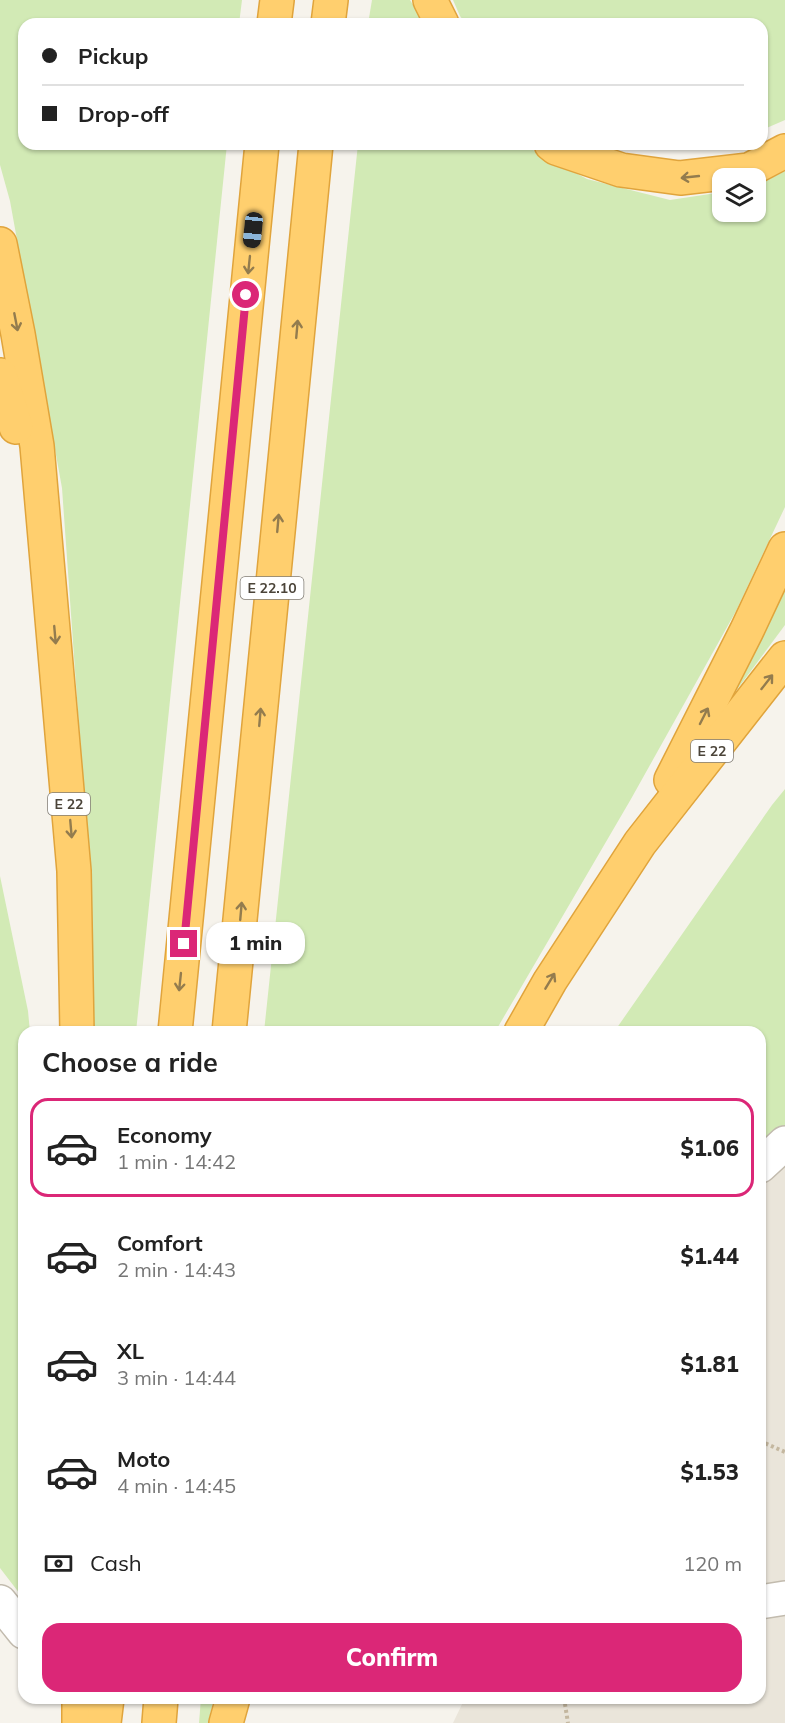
<!DOCTYPE html>
<meta charset="utf-8">
<style>
body{margin:0;font-family:Mulish,sans-serif;background:#f2f2f2;color:#222;height:100vh;display:flex;flex-direction:column;font-size:22px;white-space:nowrap}
*{box-sizing:border-box;margin:0}
p{font-size:20px;color:#767676}
.icon{flex:none;width:33px;height:33px;fill:none;stroke:currentColor;stroke-width:2;stroke-linecap:round;stroke-linejoin:round}
.map{position:relative;flex:1;overflow:hidden}
.sheet{position:absolute;left:18px;top:1026px;width:748px;height:678px;display:flex;flex-direction:column;background:#fff;border-radius:18px;box-shadow:0 2px 4px #0004}
.sheet>*{flex:none}
.hud{position:absolute;left:18px;top:18px;width:750px;height:132px;border-radius:18px;box-shadow:0 2px 4px #0004;display:grid;align-content:center;height:132px;padding:0 24px;background:#fff}
.tools{position:absolute;left:712px;top:168px;display:grid;gap:12px}
.tools a{display:grid;place-items:center;width:54px;height:54px;border-radius:12px;background:#fff;box-shadow:0 2px 4px #0004;font-size:30px}
.end{position:absolute;width:27px;height:27px;margin:-14px;border:8px solid #db2777;background:#fff;box-shadow:0 0 0 3px #fff}
.from{border-radius:50%}
.bubble{position:absolute;height:42px;border-radius:18px;background:#fff;box-shadow:0 2px 4px #0004;font-size:20px;font-weight:800;line-height:42px;text-align:center}
.car{position:absolute;width:18px;height:36px;margin:-18px -9px;border-radius:8px;box-shadow:0 0 4px 2px #0007;background:linear-gradient(#222 24%,#8ab4d8 0 40%,#222 0 76%,#8ab4d8 0 86%,#222 0)}
.hud b{display:flex;align-items:center;gap:21px;height:57px;font-size:22px}
.hud b+b{border-top:2px solid #e0e0e0}
.hud i{width:15px;height:15px;background:#222}
ul{padding:0;list-style:none}
li{display:flex;align-items:center;gap:18px;height:99px;margin:0 12px 9px;padding:0 12px;border:3px solid transparent;border-radius:18px}
li div{flex:1}
li b{display:block;font-size:22px}
li em{font-style:normal;font-weight:800}
li.selected{border-color:#db2777}
li>.icon{width:54px;height:54px;stroke-width:1.5}
h2{padding:0 24px;font-size:27px;line-height:72px}
.pay{display:flex;align-items:center;gap:15px;height:66px;padding:0 24px;font-size:22px}
.pay p{margin-inline-start:auto}
.cta{display:flex;gap:12px;margin-top:auto;padding:12px 24px}
.cta a{flex:1;height:69px;border-radius:18px;background:#db2777;color:#fff;font-size:24px;font-weight:800;line-height:69px;text-align:center}
.map>svg:first-child{display:block}
</style>
<div class="map">
<svg width="785" height="1723" viewBox="0 0 785 1723">
<rect width="100%" height="100%" fill="#f6f3ec"/>
<!-- residential -->
<path fill="#eae5da" d="M 785,1057 L 785,1723 L 453,1723 L 465,1698 L 760,1698 L 760,1086 Z"/>
<!-- green -->
<g fill="#d2eab5">
<path d="M 0,0 L 242,0 L 239,24 L 24,24 L 24,144 L 227,144 L 136,1032 L 94,1032 L 84,796 L 62,488 L 10,201 L 0,165 Z"/>
<path d="M 372,0 L 410,0 L 425,24 L 368,24 Z"/>
<path d="M 453,0 L 785,0 L 785,120 L 762,130 L 762,24 L 466,24 L 460,16 Z"/>
<path d="M 358,144 L 522,144 L 587,179 L 670,200 L 723,192 L 723,212 L 756,212 L 756,186 L 785,171 L 785,507 L 736,611 L 631,799 L 495,1032 L 264,1032 Z"/>
<path d="M 625,144 L 730,144 L 724,147 L 650,150 Z"/>
<path d="M 785,581 L 785,625 L 724,707 Z"/>
<path d="M 785,789 L 785,1125 L 761,1149 L 760,1032 L 614,1032 L 772,805 Z"/>
<path d="M 0,876 L 28,1011 L 30,1032 L 24,1032 L 24,1595 L 20,1594 L 0,1568 Z"/>
<path d="M 201,1698 L 214,1698 L 208,1723 L 199,1723 Z"/>
</g>
<g fill="none" stroke-linecap="round" stroke-linejoin="round">
<!-- minor casing -->
<g stroke="#c2bbae" stroke-width="36">
<g id="minor">
<path d="M 760,1166 L 785,1143"/>
<path d="M 0,1602 L 24,1632"/>
<path d="M 760,1602 L 785,1598"/>
</g>
</g>
<!-- highway casing -->
<g stroke="#e0a43c" stroke-width="36">
<g id="highway">
<path d="M 430,0 L 442,24"/>
<path d="M 274,24 L 277,0"/>
<path d="M 328,24 L 331,0"/>
<path d="M 551,144 L 556,148 L 621,170 L 680,178 L 749,170 L 785,151"/>
<path d="M 0,244 L 18,334 L 37,446 L 74,871 L 77,1032"/>
<path d="M 0,375 L 16,427"/>
<path d="M 671,780 L 747,630 L 785,549"/>
<path d="M 175,1032 L 262,144"/>
<path d="M 229,1032 L 316,144"/>
<path d="M 521,1032 L 550,981 L 640,843 L 785,658"/>
<path d="M 79,1723 L 79,1698"/>
<path d="M 104,1723 L 107,1698"/>
<path d="M 159,1723 L 161,1698"/>
<path d="M 226,1723 L 233,1698"/>
</g>
</g>
<!-- path -->
<g stroke="#c4b79f" stroke-width="4" stroke-dasharray="3 3" stroke-linecap="butt">
<path d="M 760,1441 L 785,1452"/>
<path d="M 564,1698 L 568,1723"/>
</g>
<!-- minor -->
<use href="#minor" stroke="#fff" stroke-width="33"/>
<!-- highway -->
<use href="#highway" stroke="#ffcf6e" stroke-width="33"/>
</g>
<!-- one-way arrows -->
<defs><path id="oneway-shaft" d="M-6 0H5M1.5-3L5.5 0L1.5 3" fill="none" stroke-width="1.6" stroke-linecap="round" stroke-linejoin="round" transform="scale(1.5)"/></defs>
<g stroke="#937c4e">
<use href="#oneway-shaft" transform="translate(690 177) rotate(174)"/>
<use href="#oneway-shaft" transform="translate(249 265) rotate(96)"/>
<use href="#oneway-shaft" transform="translate(16 322) rotate(79)"/>
<use href="#oneway-shaft" transform="translate(297 329) rotate(-85)"/>
<use href="#oneway-shaft" transform="translate(278 523) rotate(-85)"/>
<use href="#oneway-shaft" transform="translate(55 635) rotate(85)"/>
<use href="#oneway-shaft" transform="translate(767 682) rotate(-52)"/>
<use href="#oneway-shaft" transform="translate(704 716) rotate(-63)"/>
<use href="#oneway-shaft" transform="translate(260 717) rotate(-85)"/>
<use href="#oneway-shaft" transform="translate(71 829) rotate(85)"/>
<use href="#oneway-shaft" transform="translate(241 911) rotate(-85)"/>
<use href="#oneway-shaft" transform="translate(550 981) rotate(-59)"/>
<use href="#oneway-shaft" transform="translate(180 982) rotate(96)"/>
</g>
<g fill="none" stroke-linecap="round" stroke-linejoin="round">
<!-- route -->
<path stroke="#db2777" stroke-width="8" d="M 184,944 L 246,295"/>
</g>
<g text-anchor="middle" stroke-width="4.5" stroke-linejoin="round" paint-order="stroke">
<!-- shield labels -->
<g fill="#fff" stroke="#817c74" stroke-width="1.5">
<rect x="240.5" y="577" width="63" height="22" rx="4.5"/>
<rect x="691" y="740" width="42" height="22" rx="4.5"/>
<rect x="48" y="793" width="42" height="22" rx="4.5"/>
</g>
<g font-size="14" font-weight="bold" fill="#4b4439">
<text x="272" y="593">E 22.10</text>
<text x="712" y="756">E 22</text>
<text x="69" y="809">E 22</text>
</g>
</g>
</svg>
<div class="tools">
<a><svg class="icon" aria-label="layers" viewBox="0 0 24 24"><path d="M12 4l9 5-9 5-9-5zM3 14l9 5 9-5"/></svg></a>
</div>
<i class="end from" style="left:246px;top:295px"></i>
<i class="end" style="left:184px;top:944px"></i>
<div class="bubble" style="left:206px;top:922px;width:99px">1 min</div>
<i class="car" style="left:253px;top:230px;rotate:186deg"></i>
<div class="hud">
<b><i class="from"></i>Pickup</b>
<b><i></i>Drop-off</b>
</div>
<section class="sheet">
<h2>Choose a ride</h2>
<ul>
<li class="selected"><svg class="icon" aria-label="car" viewBox="0 0 24 24"><path d="M5 17H2v-5l4-1 3-4h7l3 4 3 1v5h-3M9 17h6M6 11h13"/><circle cx="7" cy="17" r="2"/><circle cx="17" cy="17" r="2"/></svg><div><b>Economy</b><p>1 min · 14:42</p></div><em>$1.06</em></li>
<li><svg class="icon" aria-label="car" viewBox="0 0 24 24"><path d="M5 17H2v-5l4-1 3-4h7l3 4 3 1v5h-3M9 17h6M6 11h13"/><circle cx="7" cy="17" r="2"/><circle cx="17" cy="17" r="2"/></svg><div><b>Comfort</b><p>2 min · 14:43</p></div><em>$1.44</em></li>
<li><svg class="icon" aria-label="car" viewBox="0 0 24 24"><path d="M5 17H2v-5l4-1 3-4h7l3 4 3 1v5h-3M9 17h6M6 11h13"/><circle cx="7" cy="17" r="2"/><circle cx="17" cy="17" r="2"/></svg><div><b>XL</b><p>3 min · 14:44</p></div><em>$1.81</em></li>
<li><svg class="icon" aria-label="car" viewBox="0 0 24 24"><path d="M5 17H2v-5l4-1 3-4h7l3 4 3 1v5h-3M9 17h6M6 11h13"/><circle cx="7" cy="17" r="2"/><circle cx="17" cy="17" r="2"/></svg><div><b>Moto</b><p>4 min · 14:45</p></div><em>$1.53</em></li>
</ul>
<div class="pay"><svg class="icon" aria-label="cash" viewBox="0 0 24 24"><path d="M3 7h18v10H3z"/><circle cx="12" cy="12" r="2"/></svg>Cash<p>120 m</p></div>
<div class="cta"><a>Confirm</a></div>
</section>
</div>
